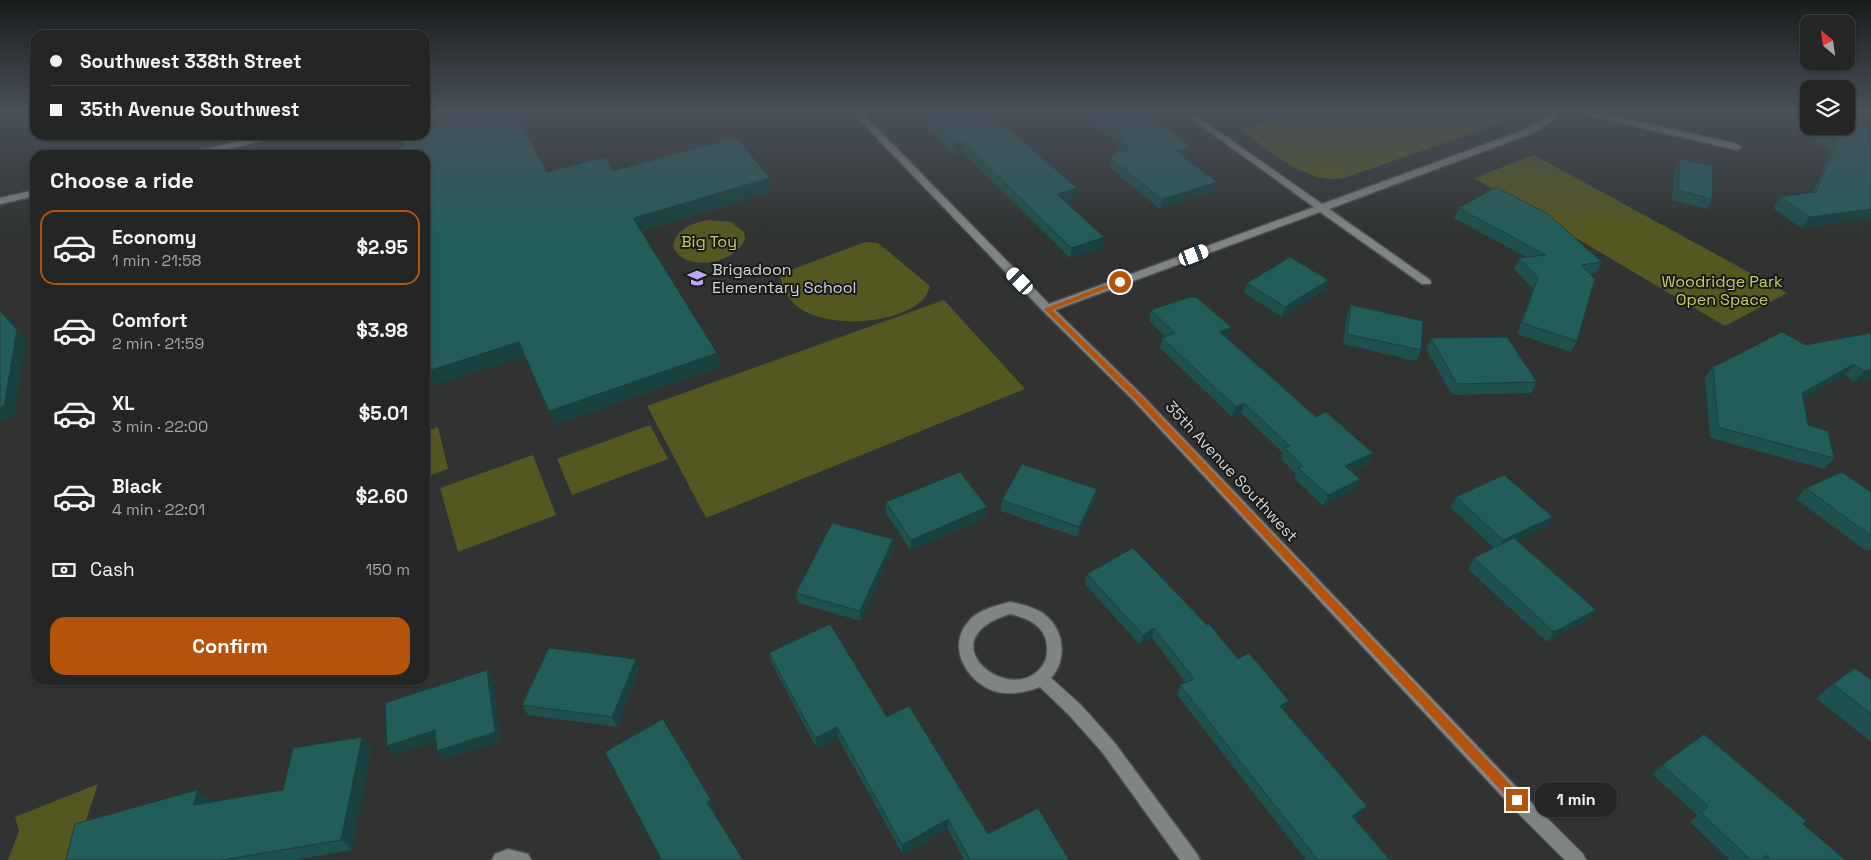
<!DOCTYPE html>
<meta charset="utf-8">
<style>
body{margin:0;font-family:"Space Grotesk",sans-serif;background:#2c2e2e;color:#f1f3f6;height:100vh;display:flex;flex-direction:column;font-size:19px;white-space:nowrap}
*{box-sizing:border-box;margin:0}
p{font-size:16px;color:#a3a5a7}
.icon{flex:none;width:28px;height:28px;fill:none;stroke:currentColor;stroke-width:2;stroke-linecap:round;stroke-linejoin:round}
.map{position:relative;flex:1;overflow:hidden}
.side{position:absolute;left:30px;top:150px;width:400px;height:535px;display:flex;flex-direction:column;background:#242626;border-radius:15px;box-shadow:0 1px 4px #0004,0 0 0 1px #414343}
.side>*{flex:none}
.guide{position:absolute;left:30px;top:30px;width:400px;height:110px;border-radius:15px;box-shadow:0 1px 4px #0004,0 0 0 1px #414343;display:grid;align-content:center;height:110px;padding:0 20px;background:#242626}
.needle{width:32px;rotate:331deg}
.tools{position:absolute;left:1800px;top:15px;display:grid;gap:10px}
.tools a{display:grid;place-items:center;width:55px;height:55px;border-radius:10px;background:#242626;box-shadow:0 1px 4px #0004,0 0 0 1px #414343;font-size:25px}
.end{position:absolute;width:22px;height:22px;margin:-11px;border:6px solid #b45309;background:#fff;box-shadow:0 0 0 2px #fff}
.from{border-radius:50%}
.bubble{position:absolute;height:35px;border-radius:15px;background:#242626;box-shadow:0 1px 4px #0004,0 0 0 1px #414343;font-size:16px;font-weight:700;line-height:35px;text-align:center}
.car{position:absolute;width:15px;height:30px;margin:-15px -8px;border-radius:6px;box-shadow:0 0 4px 1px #0007;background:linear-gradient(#fff 24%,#345 0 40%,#fff 0 76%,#345 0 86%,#fff 0)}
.guide b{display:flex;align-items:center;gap:18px;height:48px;font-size:19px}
.guide b+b{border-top:1px solid #414343}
.guide i{width:12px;height:12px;background:#f1f3f6}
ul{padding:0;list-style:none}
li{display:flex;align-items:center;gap:15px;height:75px;margin:0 10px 8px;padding:0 10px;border:2px solid transparent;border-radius:15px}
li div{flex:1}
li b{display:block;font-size:19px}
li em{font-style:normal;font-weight:700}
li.selected{border-color:#b45309}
li>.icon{width:45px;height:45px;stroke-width:1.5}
h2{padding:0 20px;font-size:22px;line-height:60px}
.pay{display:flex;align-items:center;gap:12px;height:55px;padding:0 20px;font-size:19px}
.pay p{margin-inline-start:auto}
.primary-button{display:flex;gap:10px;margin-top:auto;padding:10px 20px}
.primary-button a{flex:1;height:58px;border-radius:15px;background:#b45309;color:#fff;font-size:20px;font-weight:700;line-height:58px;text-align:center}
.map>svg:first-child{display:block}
</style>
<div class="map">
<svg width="1871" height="860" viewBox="0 0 1871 860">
<rect width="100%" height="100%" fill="#303332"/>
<!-- green -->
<g fill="#555720">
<path d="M 1294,112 L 1513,112 L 1501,121 L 1482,130 L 1347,177 C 1310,188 1269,149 1240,130 Z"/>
<path d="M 1534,155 L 1787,293 L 1725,326 L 1474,178 Z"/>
<path d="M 709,220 L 731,222 L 744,232 L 745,239 C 736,264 684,274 673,246 C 676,228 693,223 709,220 Z"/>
<path d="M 865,242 L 878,243 L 930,286 C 929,289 927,294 925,297 C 901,327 813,331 790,299 C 784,292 782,283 780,274 Z"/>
<path d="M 944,300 L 1025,389 L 706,518 L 647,406 Z"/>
<path d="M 650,425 L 668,459 L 572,495 L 557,459 Z"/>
<path d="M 438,427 L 448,469 L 425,477 L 425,432 Z"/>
<path d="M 533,455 L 556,515 L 458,552 L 440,488 Z"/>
<path d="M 98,784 L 73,860 L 8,860 L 19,831 L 15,817 Z"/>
</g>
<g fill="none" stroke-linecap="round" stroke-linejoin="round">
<!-- street casing -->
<g stroke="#4c4f4e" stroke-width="3">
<g id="street">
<path d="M 852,112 L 861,112 L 1049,304 L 1314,207 L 1182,112 L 1191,112 L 1322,204 L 1527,129 L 1551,112 L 1560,112 L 1552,121 L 1533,133 L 1329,209 L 1430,280 L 1431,282 L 1430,284 L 1422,284 L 1320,212 L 1055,310 L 1141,394 L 1523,794 L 1583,854 L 1586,860 L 1565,860 L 1511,806 L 1133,400 L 1043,311 Z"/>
<path d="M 1582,112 L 1597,112 L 1737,144 L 1742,147 L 1737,150 L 1586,115 Z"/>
<path d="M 266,135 L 283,135 L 205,155 L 188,155 L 190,153 Z"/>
<path d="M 35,190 L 35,196 L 0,204 L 0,198 Z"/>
<path d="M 1010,602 C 1021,604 1035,607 1044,614 C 1064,629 1068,659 1051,678 L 1081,705 L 1114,742 L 1197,854 L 1200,860 L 1180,860 L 1102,752 L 1069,715 L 1040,687 C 1026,692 1012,695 998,692 C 968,685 945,647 969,621 C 979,609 996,606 1010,602 ZM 1010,614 C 1029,618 1048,627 1047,650 C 1047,655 1046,660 1043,665 C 1012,710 924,640 1010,614 Z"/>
<path d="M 508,849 L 528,854 L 531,860 L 492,860 L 495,854 Z"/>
</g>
</g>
<!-- street -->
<use href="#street" fill="#808482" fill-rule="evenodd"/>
</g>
<!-- wall -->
<g fill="#1e504d">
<path d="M 910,112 L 971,112 L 1076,198 L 1065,202 L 1103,248 L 1070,258 L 962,152 L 954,154 Z"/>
<path d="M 1078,112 L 1144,112 L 1189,156 L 1184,158 L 1215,191 L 1160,209 L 1109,167 L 1110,158 L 1113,157 L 1113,153 L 1119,151 L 1117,150 L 1118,143 Z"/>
<path d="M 1794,112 L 1809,112 L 1809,126 L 1846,126 L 1871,218 L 1801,228 L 1773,208 L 1780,197 L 1813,192 L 1831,151 L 1787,122 Z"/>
<path d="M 1680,159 L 1712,199 L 1706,209 L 1672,200 L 1674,169 Z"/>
<path d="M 613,171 L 770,178 L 772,192 L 641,231 L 717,353 L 720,367 L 555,425 L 525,356 L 425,388 L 547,172 Z"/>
<path d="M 1459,208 L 1602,262 L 1596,273 L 1590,274 L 1577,341 L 1571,352 L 1517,334 L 1533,288 L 1514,269 L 1519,258 L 1526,257 L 1454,218 Z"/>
<path d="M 1328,280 L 1325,290 L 1282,317 L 1244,293 L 1247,283 Z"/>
<path d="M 1351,305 L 1421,350 L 1416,361 L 1343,344 L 1347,315 Z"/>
<path d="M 1151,310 L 1231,327 L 1228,338 L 1227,338 L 1369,463 L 1351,472 L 1355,490 L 1323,506 L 1294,478 L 1296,474 L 1281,459 L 1283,453 L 1241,413 L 1232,417 L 1160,348 L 1162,338 L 1166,337 L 1149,321 Z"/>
<path d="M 1871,333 L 1871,379 L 1854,382 L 1845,375 L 1803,398 L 1808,425 L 1834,458 L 1824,469 L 1710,438 L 1705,377 L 1713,367 L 1805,345 Z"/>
<path d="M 1431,338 L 1537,382 L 1531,393 L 1452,395 L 1426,349 Z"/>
<path d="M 1806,488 L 1871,492 L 1871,551 L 1869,549 L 1866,551 L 1796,499 Z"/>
<path d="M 1097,489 L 1095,499 L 1077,537 L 1001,511 L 1002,500 Z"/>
<path d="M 1456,497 L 1553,517 L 1546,527 L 1517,540 L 1596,610 L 1588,620 L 1547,642 L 1468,569 L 1474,558 L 1494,548 L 1450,507 Z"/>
<path d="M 886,502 L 987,517 L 911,551 L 886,513 Z"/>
<path d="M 893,539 L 893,550 L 861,621 L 798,603 L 796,593 Z"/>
<path d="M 1087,574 L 1238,659 L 1289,701 L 1284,711 L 1367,806 L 1360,815 L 1355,819 L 1390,860 L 1306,860 L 1177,695 L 1180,685 L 1186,683 L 1152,638 L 1140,645 L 1085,584 Z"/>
<path d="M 769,653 L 887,717 L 988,834 L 1069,860 L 964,860 L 948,829 L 903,855 L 838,738 L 817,749 L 772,664 Z"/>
<path d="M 636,659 L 639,669 L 617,727 L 528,715 L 522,705 Z"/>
<path d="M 1871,680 L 1871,742 L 1816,698 L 1833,684 Z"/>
<path d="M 362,737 L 371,748 L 352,850 L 295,860 L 66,860 L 210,801 L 210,803 L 283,790 Z"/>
<path d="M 1662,765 L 1803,824 L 1845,860 L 1730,860 L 1690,822 L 1697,815 L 1652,774 Z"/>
</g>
<!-- shaded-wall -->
<g fill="#18413f">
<path d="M 963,142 L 962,152 L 954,154 L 955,144 Z"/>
<path d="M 1191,146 L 1189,156 L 1174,161 L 1176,151 Z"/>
<path d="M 770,178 L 772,192 L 636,232 L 633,218 Z"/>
<path d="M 1217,182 L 1215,191 L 1160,209 L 1162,199 Z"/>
<path d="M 1077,188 L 1076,198 L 1056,204 L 1057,194 Z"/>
<path d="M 1871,209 L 1871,218 L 1801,228 L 1809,217 Z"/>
<path d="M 1104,237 L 1103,248 L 1070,258 L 1071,248 Z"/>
<path d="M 1328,280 L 1325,290 L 1282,317 L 1285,307 Z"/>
<path d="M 1231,327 L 1228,338 L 1217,342 L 1220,332 Z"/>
<path d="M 17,330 L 26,341 L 14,417 L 0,420 L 0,407 Z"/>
<path d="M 519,342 L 525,356 L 425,388 L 425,372 Z"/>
<path d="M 717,353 L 720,367 L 555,425 L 549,411 Z"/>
<path d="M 1854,364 L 1845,375 L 1793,403 L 1802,393 Z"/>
<path d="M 1871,370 L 1871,379 L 1854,382 L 1864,371 Z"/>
<path d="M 1244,403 L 1241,413 L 1232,417 L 1236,407 Z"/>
<path d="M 1373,453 L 1369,463 L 1341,476 L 1345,466 Z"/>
<path d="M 1360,479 L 1355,490 L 1323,506 L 1328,495 Z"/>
<path d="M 1097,489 L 1095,499 L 1077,537 L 1079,527 Z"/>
<path d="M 987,507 L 987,517 L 911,551 L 911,540 Z"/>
<path d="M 1553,517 L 1546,527 L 1497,550 L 1503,540 Z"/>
<path d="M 893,539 L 893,550 L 861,621 L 860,611 Z"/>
<path d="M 1596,610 L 1588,620 L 1547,642 L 1554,632 Z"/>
<path d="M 1154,628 L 1152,638 L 1140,645 L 1143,635 Z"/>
<path d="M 636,659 L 639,669 L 617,727 L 612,717 Z"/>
<path d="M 487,670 L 493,680 L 501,741 L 444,760 L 437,751 Z"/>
<path d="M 1289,701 L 1285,711 L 1275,716 L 1280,706 Z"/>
<path d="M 837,727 L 838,738 L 817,749 L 815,738 Z"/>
<path d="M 435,730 L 442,739 L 394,755 L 387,746 Z"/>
<path d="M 362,737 L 371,748 L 352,850 L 341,840 Z"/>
<path d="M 197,790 L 210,801 L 207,816 L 194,805 Z"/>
<path d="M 711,800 L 714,808 L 710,810 L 707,802 Z"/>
<path d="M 1367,806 L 1360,815 L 1346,824 L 1352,816 Z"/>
<path d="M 948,819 L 948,829 L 903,855 L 902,845 Z"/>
</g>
<!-- building -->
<g fill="#235d5a" stroke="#18413f">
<path d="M 491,112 L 514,112 L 547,172 L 605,157 L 613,171 L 736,137 L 770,178 L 633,218 L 717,353 L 549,411 L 519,342 L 425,372 L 425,155 L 376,155 L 404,148 L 399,135 L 425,135 L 425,128 Z"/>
<path d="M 920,112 L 971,112 L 987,125 L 1001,122 L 1077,188 L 1057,194 L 1104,237 L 1071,248 L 963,142 L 955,144 Z"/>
<path d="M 1091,112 L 1144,112 L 1191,146 L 1176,151 L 1217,182 L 1162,199 L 1110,158 L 1116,156 L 1113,153 L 1129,149 L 1118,140 L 1125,138 Z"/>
<path d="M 1794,112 L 1809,112 L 1809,122 Z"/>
<path d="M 1846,113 L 1871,129 L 1871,209 L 1809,217 L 1780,197 L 1816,192 L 1838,141 L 1815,126 L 1846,126 Z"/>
<path d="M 1680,159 L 1713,166 L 1712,199 L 1678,190 Z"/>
<path d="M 1496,187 L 1548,214 L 1602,262 L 1581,265 L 1595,279 L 1577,341 L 1522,323 L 1538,277 L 1519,258 L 1546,255 L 1459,208 Z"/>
<path d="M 1290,257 L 1328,280 L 1285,307 L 1247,283 Z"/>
<path d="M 1190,297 L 1196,297 L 1231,327 L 1220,332 L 1316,417 L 1326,412 L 1373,453 L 1345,466 L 1360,479 L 1328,495 L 1298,468 L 1303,466 L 1284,448 L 1290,446 L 1244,403 L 1236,407 L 1162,338 L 1175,333 L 1151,310 Z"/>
<path d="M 1351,305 L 1423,321 L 1421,350 L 1347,334 Z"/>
<path d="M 0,311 L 17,330 L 4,406 L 0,407 Z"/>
<path d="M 1782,332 L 1805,345 L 1871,333 L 1871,370 L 1864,371 L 1854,364 L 1802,393 L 1808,425 L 1828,431 L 1834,458 L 1718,427 L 1713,367 Z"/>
<path d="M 1507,337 L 1537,382 L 1457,384 L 1431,338 Z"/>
<path d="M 1022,464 L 1097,489 L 1079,527 L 1002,500 Z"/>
<path d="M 960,472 L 987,507 L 911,540 L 886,502 Z"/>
<path d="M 1842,472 L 1871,492 L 1871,536 L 1806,488 Z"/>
<path d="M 1504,475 L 1553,517 L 1503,540 L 1456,497 Z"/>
<path d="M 832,523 L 893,539 L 860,611 L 796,593 Z"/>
<path d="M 1514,538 L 1596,610 L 1554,632 L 1474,558 Z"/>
<path d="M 1133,548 L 1207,625 L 1209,624 L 1238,659 L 1249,653 L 1289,701 L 1280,706 L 1367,806 L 1352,816 L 1390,860 L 1318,860 L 1180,685 L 1194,679 L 1154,628 L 1143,635 L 1087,574 Z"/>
<path d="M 830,624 L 887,717 L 909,706 L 988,834 L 1038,808 L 1069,860 L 970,860 L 948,819 L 902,845 L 837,727 L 815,738 L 769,653 Z"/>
<path d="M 549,648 L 636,659 L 612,717 L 522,705 Z"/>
<path d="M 1855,668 L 1871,680 L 1871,714 L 1833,684 Z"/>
<path d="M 487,670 L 495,732 L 437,751 L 435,730 L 387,746 L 385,703 Z"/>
<path d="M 663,719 L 711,800 L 707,802 L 743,860 L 659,860 L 661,859 L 605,752 Z"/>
<path d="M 1704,734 L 1806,821 L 1803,824 L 1845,860 L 1771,860 L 1766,855 L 1761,860 L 1751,860 L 1701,813 L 1708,806 L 1662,765 Z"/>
<path d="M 362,737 L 341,840 L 222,860 L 66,860 L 75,824 L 197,790 L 194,805 L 283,790 L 293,748 Z"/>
</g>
<!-- sky -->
<linearGradient id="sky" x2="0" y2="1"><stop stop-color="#1a1c1c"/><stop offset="0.48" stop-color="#48505a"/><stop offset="1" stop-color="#48505a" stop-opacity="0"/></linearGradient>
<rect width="1871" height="232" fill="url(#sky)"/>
<!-- route -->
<path fill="#b45309" d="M 1118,280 L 1124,282 L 1052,310 L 1140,395 L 1521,796 L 1521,803 L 1513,803 L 1135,399 L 1044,309 Z"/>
<!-- icons -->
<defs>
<g id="school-bare" transform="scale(1.5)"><path d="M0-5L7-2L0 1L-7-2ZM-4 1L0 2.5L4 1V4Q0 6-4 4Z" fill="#bda9f5" stroke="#191b1a" stroke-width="2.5" paint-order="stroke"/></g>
</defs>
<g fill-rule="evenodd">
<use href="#school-bare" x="697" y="278"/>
</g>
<g text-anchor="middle" stroke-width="4" stroke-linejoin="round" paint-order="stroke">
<!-- park labels -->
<g font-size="16" fill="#c8cd62" stroke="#191b1a">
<text x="709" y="247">Big Toy</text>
<text x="1722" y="287">Woodridge Park<tspan x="1722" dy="18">Open Space</tspan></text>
</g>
<!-- poi labels -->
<g font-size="16" fill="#d1d3d2" stroke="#191b1a" text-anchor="start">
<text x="712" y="275">Brigadoon<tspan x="712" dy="18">Elementary School</tspan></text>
</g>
<!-- street labels -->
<g font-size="16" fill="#d1d3d2" stroke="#191b1a">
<text transform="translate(1232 471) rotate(47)" y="6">35th Avenue Southwest</text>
</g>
</g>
</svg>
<div class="tools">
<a><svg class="needle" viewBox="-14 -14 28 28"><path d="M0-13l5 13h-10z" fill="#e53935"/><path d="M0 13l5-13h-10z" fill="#a3a5a7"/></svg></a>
<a><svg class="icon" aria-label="layers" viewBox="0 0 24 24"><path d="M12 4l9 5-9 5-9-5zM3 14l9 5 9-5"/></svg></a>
</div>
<i class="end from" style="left:1120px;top:282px"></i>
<i class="end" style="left:1517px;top:800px"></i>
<div class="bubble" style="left:1535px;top:782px;width:82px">1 min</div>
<i class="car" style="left:1194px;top:255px;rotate:69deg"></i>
<i class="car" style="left:1020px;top:281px;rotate:316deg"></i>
<div class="guide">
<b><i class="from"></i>Southwest 338th Street</b>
<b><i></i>35th Avenue Southwest</b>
</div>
<section class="side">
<h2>Choose a ride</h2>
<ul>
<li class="selected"><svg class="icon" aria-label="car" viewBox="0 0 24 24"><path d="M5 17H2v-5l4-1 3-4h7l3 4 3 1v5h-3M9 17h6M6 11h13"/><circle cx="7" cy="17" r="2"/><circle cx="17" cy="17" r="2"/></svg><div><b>Economy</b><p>1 min · 21:58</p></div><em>$2.95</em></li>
<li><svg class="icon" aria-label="car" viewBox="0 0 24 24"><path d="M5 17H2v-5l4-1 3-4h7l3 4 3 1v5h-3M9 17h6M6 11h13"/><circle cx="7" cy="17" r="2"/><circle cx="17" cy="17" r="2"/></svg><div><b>Comfort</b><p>2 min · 21:59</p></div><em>$3.98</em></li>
<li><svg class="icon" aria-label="car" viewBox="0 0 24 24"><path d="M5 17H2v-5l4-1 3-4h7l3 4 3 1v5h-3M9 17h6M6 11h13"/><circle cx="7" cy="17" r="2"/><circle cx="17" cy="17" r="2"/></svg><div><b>XL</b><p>3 min · 22:00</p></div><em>$5.01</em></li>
<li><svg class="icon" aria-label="car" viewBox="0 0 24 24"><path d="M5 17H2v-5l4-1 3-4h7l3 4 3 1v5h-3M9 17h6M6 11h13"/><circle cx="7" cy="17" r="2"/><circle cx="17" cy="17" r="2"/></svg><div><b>Black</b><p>4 min · 22:01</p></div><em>$2.60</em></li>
</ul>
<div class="pay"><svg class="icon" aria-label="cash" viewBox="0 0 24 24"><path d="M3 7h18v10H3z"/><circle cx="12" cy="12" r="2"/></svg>Cash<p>150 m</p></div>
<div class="primary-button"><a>Confirm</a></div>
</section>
</div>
